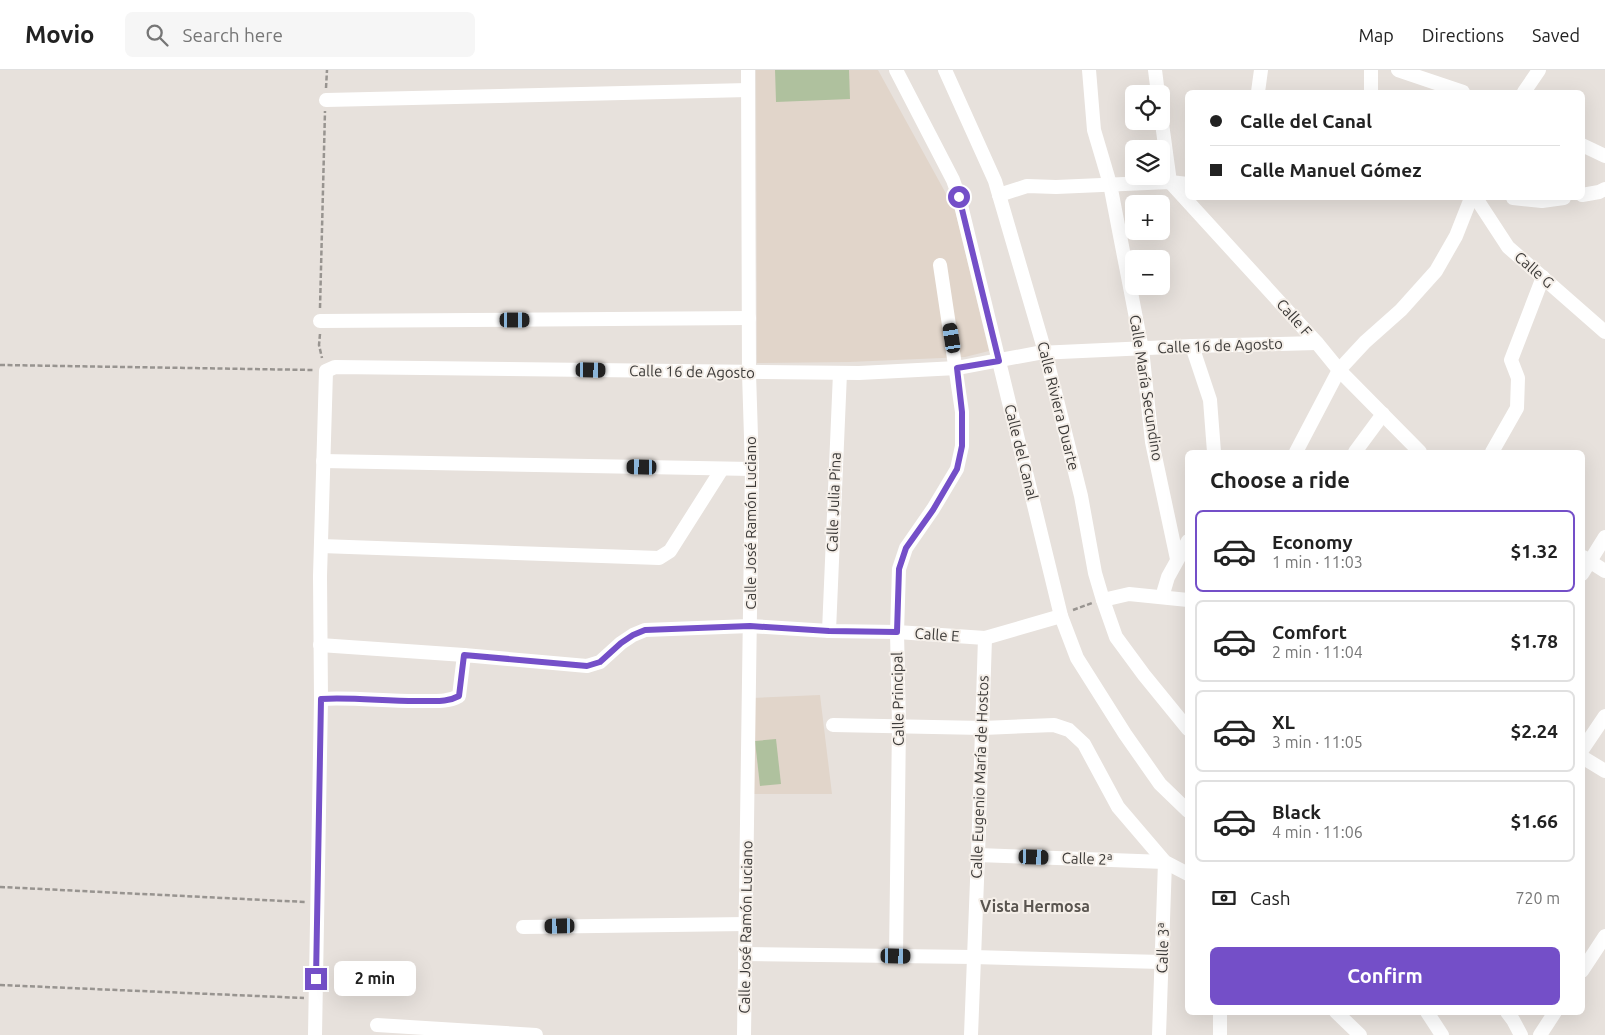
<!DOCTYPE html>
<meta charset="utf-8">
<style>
body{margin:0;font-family:Ubuntu,sans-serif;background:#f6f6f6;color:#222;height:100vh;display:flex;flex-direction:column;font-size:19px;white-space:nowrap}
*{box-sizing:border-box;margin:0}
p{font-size:16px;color:#767676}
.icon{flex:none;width:28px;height:28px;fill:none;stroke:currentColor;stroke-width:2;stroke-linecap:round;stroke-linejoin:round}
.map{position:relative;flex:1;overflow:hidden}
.drawer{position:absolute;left:1185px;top:380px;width:400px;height:565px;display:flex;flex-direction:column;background:#fff;border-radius:8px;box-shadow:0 5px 20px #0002}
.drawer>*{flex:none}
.top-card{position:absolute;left:1185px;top:20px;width:400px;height:110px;border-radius:8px;box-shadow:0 5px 20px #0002;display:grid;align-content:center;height:110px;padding:0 25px;background:#fff}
.buttons{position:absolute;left:1125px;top:15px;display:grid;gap:10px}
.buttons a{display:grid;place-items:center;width:45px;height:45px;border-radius:8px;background:#fff;box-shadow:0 5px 20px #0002;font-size:25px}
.end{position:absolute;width:22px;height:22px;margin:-11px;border:6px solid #744fc8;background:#fff;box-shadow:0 0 0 2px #fff}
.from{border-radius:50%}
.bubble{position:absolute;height:35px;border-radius:8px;background:#fff;box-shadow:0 5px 20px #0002;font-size:16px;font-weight:600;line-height:35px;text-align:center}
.car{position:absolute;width:15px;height:30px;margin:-15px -8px;border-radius:6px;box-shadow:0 0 4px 1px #0007;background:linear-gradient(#222 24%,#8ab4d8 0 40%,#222 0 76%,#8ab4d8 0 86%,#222 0)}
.top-card b{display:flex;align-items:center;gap:18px;height:48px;font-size:19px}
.top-card b+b{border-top:1px solid #e0e0e0}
.top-card i{width:12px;height:12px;background:#222}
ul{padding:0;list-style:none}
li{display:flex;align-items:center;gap:15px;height:82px;margin:0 10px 8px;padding:0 15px;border:2px solid #e0e0e0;border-radius:8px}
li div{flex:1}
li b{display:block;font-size:19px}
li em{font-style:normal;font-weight:600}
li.selected{border-color:#744fc8}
li>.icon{width:45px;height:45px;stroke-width:1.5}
h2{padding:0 25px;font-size:22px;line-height:60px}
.pay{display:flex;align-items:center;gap:12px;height:55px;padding:0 25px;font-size:19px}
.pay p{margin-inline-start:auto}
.action{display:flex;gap:10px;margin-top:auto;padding:10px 25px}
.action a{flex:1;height:58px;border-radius:8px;background:#744fc8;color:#fff;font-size:20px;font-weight:600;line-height:58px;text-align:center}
header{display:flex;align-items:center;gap:30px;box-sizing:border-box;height:70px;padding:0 25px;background:#fff;border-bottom:1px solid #e0e0e0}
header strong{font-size:24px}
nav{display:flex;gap:28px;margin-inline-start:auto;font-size:18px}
.search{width:350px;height:45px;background:#f6f6f6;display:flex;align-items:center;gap:12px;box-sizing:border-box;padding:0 18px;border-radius:8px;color:#767676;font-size:19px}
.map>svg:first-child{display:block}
</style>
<header>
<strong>Movio</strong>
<div class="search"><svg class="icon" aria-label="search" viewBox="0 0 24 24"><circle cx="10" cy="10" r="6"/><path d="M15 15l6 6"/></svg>Search here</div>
<nav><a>Map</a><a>Directions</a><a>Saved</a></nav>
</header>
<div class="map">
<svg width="1605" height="965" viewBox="0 0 1605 965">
<rect width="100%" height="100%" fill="#e7e1dc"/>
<!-- built -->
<g fill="#e1d5ca">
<path d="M 756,0 L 878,0 L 955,140 L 989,281 L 965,287 L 849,292 L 757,293 Z"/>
<path d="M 820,625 L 832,724 L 754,724 L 752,628 Z"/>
</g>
<!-- green -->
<g fill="#afc19e">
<path d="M 775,0 L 849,0 L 850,29 L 776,32 Z"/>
<path d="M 776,669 L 781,714 L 760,716 L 755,671 Z"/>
</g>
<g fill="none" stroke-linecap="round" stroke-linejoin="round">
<!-- path -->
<g stroke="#989490" stroke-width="2.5" stroke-dasharray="5 2.5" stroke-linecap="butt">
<path d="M 326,18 L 327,0"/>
<path d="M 320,238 L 325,41"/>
<path d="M 320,264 L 319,275 L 322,288"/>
<path d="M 0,295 L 314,300"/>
<path d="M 1073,540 L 1092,533"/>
<path d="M 0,817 L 305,832"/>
<path d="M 0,915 L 304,928"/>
</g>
<!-- minor -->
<g stroke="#fff" stroke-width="14">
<path d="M 896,0 L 953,110 L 959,127 L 1061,546 L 1077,588 L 1125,664 L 1160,714 L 1188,741"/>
<path d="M 945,0 L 995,111 L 1045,282 L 1081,426 L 1095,503 L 1103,530 L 1116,567 L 1144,605 L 1188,659"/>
<path d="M 1089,0 L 1094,60 L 1110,114 L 1142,279 L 1152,372 L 1177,489"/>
<path d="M 1155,0 L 1158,24"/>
<path d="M 1371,0 L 1371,22"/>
<path d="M 1398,0 L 1463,22"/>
<path d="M 1258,22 L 1261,0"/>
<path d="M 1524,22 L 1539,0"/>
<path d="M 326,30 L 748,20"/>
<path d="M 1161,46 L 1170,112 L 1317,273 L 1339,300 L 1420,382"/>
<path d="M 1582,75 L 1605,86"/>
<path d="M 999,125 L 1027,116 L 1056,117 L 1170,112 L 1188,114"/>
<path d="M 1582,125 L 1599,122 L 1605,119"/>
<path d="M 1476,128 L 1508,177 L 1605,262"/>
<path d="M 1513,128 L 1542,131 L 1564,128"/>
<path d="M 320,251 L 749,248"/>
<path d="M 1192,276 L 1210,330 L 1214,382"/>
<path d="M 1296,382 L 1339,300 L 1365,272 L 1401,240 L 1436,201 L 1456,166 L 1471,128"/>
<path d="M 1355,382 L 1383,344"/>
<path d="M 1492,382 L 1517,338 L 1518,308 L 1511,290 L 1543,207"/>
<path d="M 323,391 L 752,399"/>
<path d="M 321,476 L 659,488 L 670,481 L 722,399"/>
<path d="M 1583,487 L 1605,501"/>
<path d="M 1582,504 L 1605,467"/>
<path d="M 1162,527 L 1168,507 L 1188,471"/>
<path d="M 1103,530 L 1129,524 L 1188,530"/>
<path d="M 829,561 L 840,303"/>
<path d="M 320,575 L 464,585"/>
<path d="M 321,629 C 355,627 390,632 425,631 C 437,631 448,632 459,626 L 464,585 L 587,596 L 600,592 L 621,573 L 633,565 L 645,560 L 750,556 L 829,561 L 897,562 L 985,568 L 1061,546"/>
<path d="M 833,655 L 983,658 L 1054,655 L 1069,660 L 1084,674 L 1118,737 L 1165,792 L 1188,804"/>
<path d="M 1582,680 L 1605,646"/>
<path d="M 1582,687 L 1605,701"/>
<path d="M 978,785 L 1165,792 L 1159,965"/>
<path d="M 523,857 L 746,854"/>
<path d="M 745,884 L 973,887 L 1162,892"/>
<path d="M 896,886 L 899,655 L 897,562 L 899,499 L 906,478 L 933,439 L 957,399 L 962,376 L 962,342 L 940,195"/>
<path d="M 1582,901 L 1605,866"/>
<path d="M 1336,942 L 1360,965"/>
<path d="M 1427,942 L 1442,965"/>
<path d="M 1507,942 L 1513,950 L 1521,965"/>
<path d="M 377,955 L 536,965"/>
<path d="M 315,965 L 321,629 L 320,506 L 326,301 L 335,297 L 859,303 L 957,298 L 1038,283 L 1192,276 L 1317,273"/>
<path d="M 744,965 L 752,399 L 749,303 L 748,0"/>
<path d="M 971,965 L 978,785 L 985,568"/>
<path d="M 1220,965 L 1220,942"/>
<path d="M 1540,965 L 1555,942"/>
</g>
</g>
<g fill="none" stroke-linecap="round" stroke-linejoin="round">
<!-- route -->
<path stroke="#744fc8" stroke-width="6" d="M 316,909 L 321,629 C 355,627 390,632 425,631 C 437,631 448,632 459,626 L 464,585 L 587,596 L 600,592 L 621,573 L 633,565 L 645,560 L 750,556 L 829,561 L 897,562 L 899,499 L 906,478 L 933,440 L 957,399 L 962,376 L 962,342 L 957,298 L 999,291 L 959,127"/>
</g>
<g text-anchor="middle" stroke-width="4" stroke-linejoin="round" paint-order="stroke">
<!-- street labels -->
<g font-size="15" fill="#3c3a38" stroke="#f5efe9">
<text transform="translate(1534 200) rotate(41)" y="5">Calle G</text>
<text transform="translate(1294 248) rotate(48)" y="5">Calle F</text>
<text transform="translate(1220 276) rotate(-2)" y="5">Calle 16 de Agosto</text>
<text transform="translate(692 302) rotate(1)" y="5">Calle 16 de Agosto</text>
<text transform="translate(1146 318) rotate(81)" y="5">Calle María Secundino</text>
<text transform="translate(1058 336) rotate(76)" y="5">Calle Riviera Duarte</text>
<text transform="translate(1021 382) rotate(76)" y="5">Calle del Canal</text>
<text transform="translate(834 432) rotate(-88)" y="5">Calle Julia Pina</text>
<text transform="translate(751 453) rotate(-90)" y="5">Calle José Ramón Luciano</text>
<text transform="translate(937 565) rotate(4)" y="5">Calle E</text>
<text transform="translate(898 629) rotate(-91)" y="5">Calle Principal</text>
<text transform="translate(980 707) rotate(-88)" y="5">Calle Eugenio María de Hostos</text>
<text transform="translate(1087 789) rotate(2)" y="5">Calle 2ª</text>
<text transform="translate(746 857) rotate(-89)" y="5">Calle José Ramón Luciano</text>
<text transform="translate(1163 878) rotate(-88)" y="5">Calle 3ª</text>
</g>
<!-- neighbourhood labels -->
<g font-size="16" font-weight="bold" fill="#5a5550" stroke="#f5efe9">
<text x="1035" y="842">Vista Hermosa</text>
</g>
</g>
</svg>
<div class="buttons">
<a><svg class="icon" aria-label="locate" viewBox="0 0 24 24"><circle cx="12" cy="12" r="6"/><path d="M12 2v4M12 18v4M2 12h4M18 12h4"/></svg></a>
<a><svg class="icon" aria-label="layers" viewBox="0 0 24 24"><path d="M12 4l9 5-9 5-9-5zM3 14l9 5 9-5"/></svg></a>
<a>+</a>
<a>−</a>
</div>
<i class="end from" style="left:959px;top:127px"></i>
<i class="end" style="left:316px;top:909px"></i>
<div class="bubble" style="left:334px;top:891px;width:82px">2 min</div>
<i class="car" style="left:515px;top:250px;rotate:90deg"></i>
<i class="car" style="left:952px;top:268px;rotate:351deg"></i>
<i class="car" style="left:591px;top:300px;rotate:91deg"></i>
<i class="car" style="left:642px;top:397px;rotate:271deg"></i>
<i class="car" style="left:1034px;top:787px;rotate:92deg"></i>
<i class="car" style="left:560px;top:856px;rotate:269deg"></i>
<i class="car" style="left:896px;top:886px;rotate:91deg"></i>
<div class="top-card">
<b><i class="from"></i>Calle del Canal</b>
<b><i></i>Calle Manuel Gómez</b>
</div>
<section class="drawer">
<h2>Choose a ride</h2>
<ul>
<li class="selected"><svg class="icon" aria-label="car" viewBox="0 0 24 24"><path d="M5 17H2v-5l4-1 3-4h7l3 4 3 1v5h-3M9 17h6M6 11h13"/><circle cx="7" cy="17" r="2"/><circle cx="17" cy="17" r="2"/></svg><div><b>Economy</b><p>1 min · 11:03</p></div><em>$1.32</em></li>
<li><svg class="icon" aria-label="car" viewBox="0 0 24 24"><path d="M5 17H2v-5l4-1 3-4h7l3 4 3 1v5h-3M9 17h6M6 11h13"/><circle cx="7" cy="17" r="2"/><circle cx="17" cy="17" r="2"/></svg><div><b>Comfort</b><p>2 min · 11:04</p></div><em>$1.78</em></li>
<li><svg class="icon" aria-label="car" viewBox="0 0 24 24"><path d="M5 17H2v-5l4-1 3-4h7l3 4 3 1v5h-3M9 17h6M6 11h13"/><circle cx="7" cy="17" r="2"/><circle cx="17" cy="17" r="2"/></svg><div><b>XL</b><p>3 min · 11:05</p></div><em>$2.24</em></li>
<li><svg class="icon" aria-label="car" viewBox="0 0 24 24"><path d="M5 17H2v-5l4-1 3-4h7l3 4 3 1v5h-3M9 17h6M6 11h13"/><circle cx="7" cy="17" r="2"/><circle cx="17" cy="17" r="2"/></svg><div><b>Black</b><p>4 min · 11:06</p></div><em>$1.66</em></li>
</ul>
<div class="pay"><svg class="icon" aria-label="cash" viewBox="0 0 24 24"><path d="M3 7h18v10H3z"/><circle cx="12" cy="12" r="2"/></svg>Cash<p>720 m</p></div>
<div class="action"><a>Confirm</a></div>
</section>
</div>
